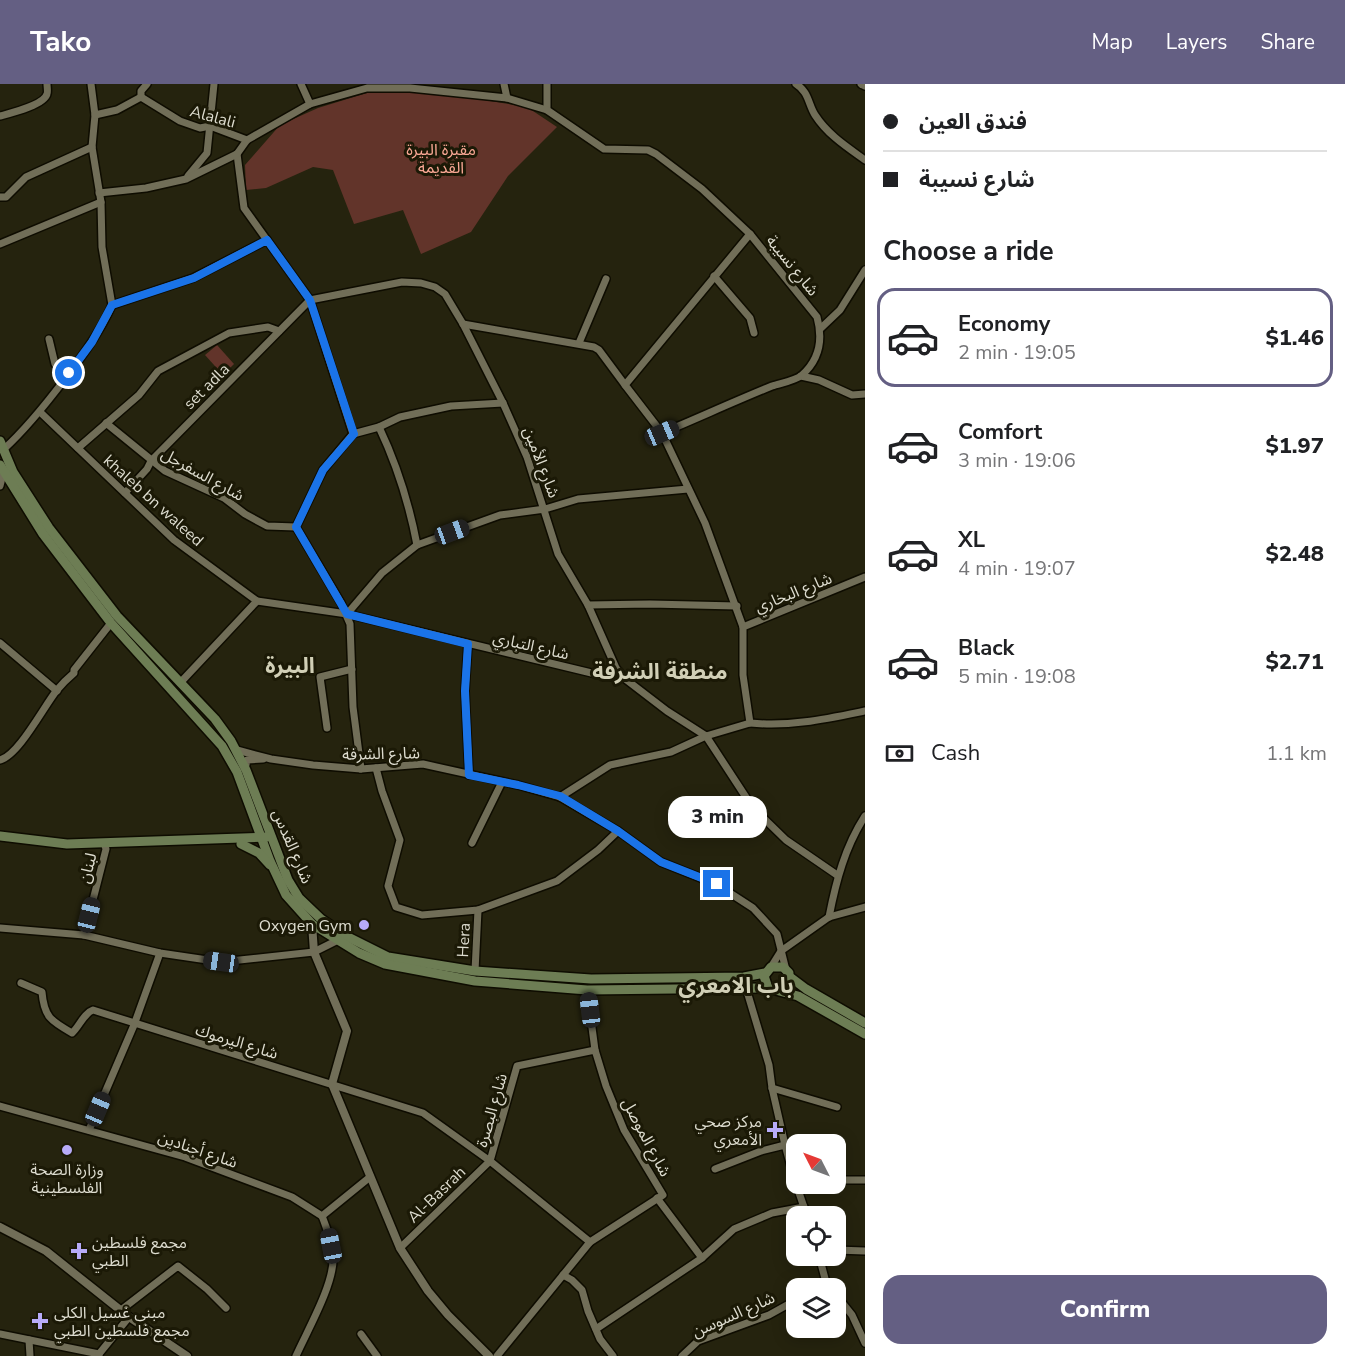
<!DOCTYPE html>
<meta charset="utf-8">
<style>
body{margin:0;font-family:"Nunito Sans","Noto Sans Arabic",sans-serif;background:#f2f2f2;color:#202124;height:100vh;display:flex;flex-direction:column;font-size:22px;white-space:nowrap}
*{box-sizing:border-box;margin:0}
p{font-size:20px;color:#757577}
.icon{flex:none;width:33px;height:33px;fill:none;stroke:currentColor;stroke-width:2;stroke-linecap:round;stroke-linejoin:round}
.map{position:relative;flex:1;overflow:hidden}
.panel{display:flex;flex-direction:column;background:#fff;width:480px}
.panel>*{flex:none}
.banner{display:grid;align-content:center;height:132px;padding:0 18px;background:#fff}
.needle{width:39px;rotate:312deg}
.fabs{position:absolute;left:786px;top:1050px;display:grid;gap:12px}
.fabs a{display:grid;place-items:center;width:60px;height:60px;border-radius:12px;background:#fff;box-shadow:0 3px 15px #0003;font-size:30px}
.end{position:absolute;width:27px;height:27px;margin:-14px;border:8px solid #1a73e8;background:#fff;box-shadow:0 0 0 3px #fff}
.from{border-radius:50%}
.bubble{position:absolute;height:42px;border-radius:18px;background:#fff;box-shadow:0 3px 15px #0003;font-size:20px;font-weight:800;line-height:42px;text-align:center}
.car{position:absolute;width:18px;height:36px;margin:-18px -9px;border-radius:8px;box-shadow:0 0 4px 2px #0007;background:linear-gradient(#222 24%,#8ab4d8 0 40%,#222 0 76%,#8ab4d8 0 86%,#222 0)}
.banner b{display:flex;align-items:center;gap:21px;height:57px;font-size:22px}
.banner b+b{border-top:2px solid #e0e0e0}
.banner i{width:15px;height:15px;background:#202124}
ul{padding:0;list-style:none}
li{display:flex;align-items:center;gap:18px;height:99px;margin:0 12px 9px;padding:0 6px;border:3px solid transparent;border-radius:18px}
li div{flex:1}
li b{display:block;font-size:22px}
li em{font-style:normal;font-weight:800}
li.active{border-color:#645f83}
li>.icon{width:54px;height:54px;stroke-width:1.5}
h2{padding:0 18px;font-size:27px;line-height:72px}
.pay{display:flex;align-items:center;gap:15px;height:66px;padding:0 18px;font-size:22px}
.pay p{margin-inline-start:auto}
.button{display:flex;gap:12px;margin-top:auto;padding:12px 18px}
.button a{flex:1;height:69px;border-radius:18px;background:#645f83;color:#fff;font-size:24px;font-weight:800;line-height:69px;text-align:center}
header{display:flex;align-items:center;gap:36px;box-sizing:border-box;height:84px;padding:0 30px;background:#645f83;color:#fff}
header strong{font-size:28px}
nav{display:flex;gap:33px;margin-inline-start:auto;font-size:21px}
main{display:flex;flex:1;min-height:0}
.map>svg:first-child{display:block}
</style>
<header>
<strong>Tako</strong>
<nav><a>Map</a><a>Layers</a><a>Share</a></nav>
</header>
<main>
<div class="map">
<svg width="865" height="1272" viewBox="0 0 865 1272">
<rect width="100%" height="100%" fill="#25230e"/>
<!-- green -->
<g fill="#62342a">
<path d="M 370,8 L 441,9 L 527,23 L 557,43 L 508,92 L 471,148 L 421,170 L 403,126 L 354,140 L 333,86 L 313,83 L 266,104 L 246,106 L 245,81 L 280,41 L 318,24 Z"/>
<path d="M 217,261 L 234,280 L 223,291 L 205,271 Z"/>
</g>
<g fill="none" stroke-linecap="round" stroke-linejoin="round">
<!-- minor casing -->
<g stroke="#0e0c00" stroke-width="10">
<g id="minor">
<path d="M 91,0 L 95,31 L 92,63 L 101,118 L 102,163 L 112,221"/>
<path d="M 301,0 L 310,20"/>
<path d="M 504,0 L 507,14"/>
<path d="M 547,0 L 547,26 L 604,65 L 648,66 L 656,70 L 702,105 L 750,150 L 817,233 C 823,255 820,275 802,291 C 795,297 781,299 772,302 C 735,317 698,334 662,349"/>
<path d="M 796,0 C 809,8 808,20 815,31 C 828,51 847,63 865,76"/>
<path d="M 861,0 L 865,2"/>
<path d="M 141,13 L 141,7 L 147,0"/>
<path d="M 95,31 L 117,26 L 141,13 L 180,37 L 200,44 L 210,42 L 247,56"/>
<path d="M 0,32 C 11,29 44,21 47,10 C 48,8 47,2 47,0"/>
<path d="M 237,70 L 244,124 L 310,216 L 353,350"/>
<path d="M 188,92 L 207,69 L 214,0"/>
<path d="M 99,109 L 146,104 L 186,95 L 237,70 L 247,56 L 310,20 L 367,4 L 410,4 L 507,14 L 547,26"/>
<path d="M 0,113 L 6,113 L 26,93 L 92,63"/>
<path d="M 0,160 L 101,118"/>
<path d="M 714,192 L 750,234 L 754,249"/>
<path d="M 310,216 L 402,198 L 421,199 L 435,203 L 445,210 L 463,240 L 503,319 L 527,373 L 558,470 L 588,521 L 616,584 L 624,594 L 667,627 L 706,652"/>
<path d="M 112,221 L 193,194 L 267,156"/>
<path d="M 463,240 L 594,263 L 599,266 L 625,301"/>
<path d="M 820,245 L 840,226 L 865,186"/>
<path d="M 49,255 L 55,280 L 69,289"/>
<path d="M 579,259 L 606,195"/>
<path d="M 801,292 L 819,296 L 852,311 L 865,310"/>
<path d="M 40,328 L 174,456 L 257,517 L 347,530 L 604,592 L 624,594"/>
<path d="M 106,339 L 165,387 L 224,414 L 245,430 L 267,442 L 296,443"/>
<path d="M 379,343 C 397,381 409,419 417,461"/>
<path d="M 78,364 L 139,311 L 158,287 L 229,249 L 268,243 L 279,247"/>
<path d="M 4,365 C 27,344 46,320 65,295 C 83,271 100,248 112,221"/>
<path d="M 0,402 L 3,390"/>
<path d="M 125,409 L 147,385 L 151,377 L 310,216"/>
<path d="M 588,521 L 650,520 L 737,522"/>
<path d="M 347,530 L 382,489 L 417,461 L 500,431 L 545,425 L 578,415 L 688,405"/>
<path d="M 743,543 L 705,439 L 662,349 L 625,301 L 750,150"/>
<path d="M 0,559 L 57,607"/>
<path d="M 468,560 L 465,607 L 469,691"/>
<path d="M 180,599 L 257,517"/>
<path d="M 750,639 C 790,643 826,635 865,627"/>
<path d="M 327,644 L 320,593 L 352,585"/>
<path d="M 237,666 L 271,675 L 313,681 L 361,685 L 423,680 L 518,701 L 560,713 L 618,747 L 661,778 L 716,800 L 753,824 L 777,850 L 786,886"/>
<path d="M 0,676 C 19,671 44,622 57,606 C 62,600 68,594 74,589 L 74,586 L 111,539"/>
<path d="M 376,684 L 382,707 L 400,756 L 388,802 L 396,823 L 422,831 L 478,826 L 557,797 L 598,766 L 618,747"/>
<path d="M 245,685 L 247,676 L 263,675"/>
<path d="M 361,685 L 353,623 L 350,540 L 341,519 L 296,443 L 323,386 L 353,350 L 379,343 L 400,333 L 451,322 L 503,319"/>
<path d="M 560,713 L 610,681 L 671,668 L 706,652"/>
<path d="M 472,759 L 502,698"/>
<path d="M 837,791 L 786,756 L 753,724 L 706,652 L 750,639 L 743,591 L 743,543 L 865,493"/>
<path d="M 829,833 C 836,797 845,763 865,732"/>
<path d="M 0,844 L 84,851 L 160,869 L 221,878 L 314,868 L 338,856"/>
<path d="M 84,851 L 106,765 L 104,759"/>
<path d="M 771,883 L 781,867 L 829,833 L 865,823"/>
<path d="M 475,887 L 478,826"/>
<path d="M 21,899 L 42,908 C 44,933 51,937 72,949 C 79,943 84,929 93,926 L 423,1029 L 490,1077 L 590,1158"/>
<path d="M 746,904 L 769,981 L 772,1004 L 785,1061 L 795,1097 L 807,1132"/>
<path d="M 587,906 L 595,966"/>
<path d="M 772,1004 L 837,1023"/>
<path d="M 0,1022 L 185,1073 L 292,1113 L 322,1132 L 370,1093"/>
<path d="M 89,1046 L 134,941 L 160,869"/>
<path d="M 490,1077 L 517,982 L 595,966 L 606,1002 L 624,1046 L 663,1111 L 590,1158 L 497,1272"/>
<path d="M 715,1085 L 761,1067 L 785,1061"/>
<path d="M 836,1096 L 865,1096"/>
<path d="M 400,1164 L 490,1077"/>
<path d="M 836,1166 L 865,1167"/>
<path d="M 819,1172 L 827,1202"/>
<path d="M 702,1174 L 734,1145 L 772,1129 L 804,1123"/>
<path d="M 563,1191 L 572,1196 L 582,1206 L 588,1227 L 600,1255 L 613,1272"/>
<path d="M 836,1211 L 852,1231 L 865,1259"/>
<path d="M 121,1226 L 178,1182 L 207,1205 L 226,1224"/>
<path d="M 596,1245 L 702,1174 L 657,1114"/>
<path d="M 0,1250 L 99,1270"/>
<path d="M 361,1250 L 377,1272"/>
<path d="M 29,1256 L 30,1272"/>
<path d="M 99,1272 L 99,1270 L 129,1233"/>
<path d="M 296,1272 C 307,1247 335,1199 333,1172 C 332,1158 327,1145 322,1132"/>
<path d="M 682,1272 L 698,1257 L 769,1231 L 796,1216"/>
</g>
</g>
<!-- tertiary casing -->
<g stroke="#0e0c00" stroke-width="11">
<g id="tertiary">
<path d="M 312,840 L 314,868 L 347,947 L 332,1000 L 400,1164 L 428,1207 L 448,1231 L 489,1272"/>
<path d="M 0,1143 L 46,1167 L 129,1233 L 187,1272"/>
</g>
</g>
<!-- secondary casing -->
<g stroke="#0e0c00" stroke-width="12">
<g id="secondary">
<path d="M 0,357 L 13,388 L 49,444 L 117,532 L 215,635 L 231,657 L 246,686 L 288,796 L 299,814 L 321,835 L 346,852 L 388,873 L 475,887 L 591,895 L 744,893 L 765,889"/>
<path d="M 0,381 L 43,450 L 111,539 L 222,662 L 237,688 L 270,777 L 286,811 L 312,840 L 359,869 L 385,880 L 475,897 L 587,906 L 768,904"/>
<path d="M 0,752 L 67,760 L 267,753"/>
<path d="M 241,760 L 259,769 L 270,781"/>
<path d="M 790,893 L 806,905 L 865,939"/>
<path d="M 781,907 L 788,902 L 789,889 L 783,883 L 771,883 L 764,892 L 768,904 L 798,912 L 865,950"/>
</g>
</g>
<!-- minor -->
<use href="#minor" stroke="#716e58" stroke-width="7"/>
<!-- tertiary -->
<use href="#tertiary" stroke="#716e58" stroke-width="8"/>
<!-- secondary -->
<use href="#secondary" stroke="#6d7d54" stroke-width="9"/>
</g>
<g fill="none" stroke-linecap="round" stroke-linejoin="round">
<!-- route -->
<path stroke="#1a73e8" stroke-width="8" d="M 69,289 L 92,258 L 112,221 L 194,194 L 267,156 L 310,216 L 354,350 L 323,386 L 296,443 L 347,530 L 468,560 L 465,607 L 469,691 L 518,701 L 560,712 L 618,747 L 661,778 L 717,800"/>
</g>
<!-- markers -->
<g fill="#b7abf8" stroke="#1b1906" stroke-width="2">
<circle cx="364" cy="841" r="6"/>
<path d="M772 1037h6v6h6v6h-6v6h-6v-6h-6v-6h6z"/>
<circle cx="67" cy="1066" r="6"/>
<path d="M76 1158h6v6h6v6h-6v6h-6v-6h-6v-6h6z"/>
<path d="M37 1228h6v6h6v6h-6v6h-6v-6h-6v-6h6z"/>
</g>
<g text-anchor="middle" stroke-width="6" stroke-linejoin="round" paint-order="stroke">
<!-- street labels -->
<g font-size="16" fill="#dddccf" stroke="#1b1906">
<text transform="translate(213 32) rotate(15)" y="6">Alalali</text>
<text transform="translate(793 181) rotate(51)" y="6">شارع نسيبة</text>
<text transform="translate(206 302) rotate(-45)" y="6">set adla</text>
<text transform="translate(542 378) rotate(69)" y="6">شارع الأمين</text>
<text transform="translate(203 390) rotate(29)" y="6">شارع السفرجل</text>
<text transform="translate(154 416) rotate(42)" y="6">khaleb bn waleed</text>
<text transform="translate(793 508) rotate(-22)" y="6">شارع البخاري</text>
<text transform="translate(531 561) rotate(13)" y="6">شارع التباري</text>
<text transform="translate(381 669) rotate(-1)" y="6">شارع الشرفة</text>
<text transform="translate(293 762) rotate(67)" y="6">شارع القدس</text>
<text transform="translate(87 784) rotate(-76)" y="6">لبنان</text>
<text transform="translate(463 856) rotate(-87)" y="6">Hera</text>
<text transform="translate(237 957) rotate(17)" y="6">شارع اليرموك</text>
<text transform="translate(491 1026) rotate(-74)" y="6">شارع البصرة</text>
<text transform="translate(647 1053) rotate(62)" y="6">شارع الموصل</text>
<text transform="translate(198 1065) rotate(19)" y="6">شارع أجنادين</text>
<text transform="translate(436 1110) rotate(-44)" y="6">Al-Basrah</text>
<text transform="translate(733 1230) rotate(-24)" y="6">شارع السوسن</text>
</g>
<!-- park labels -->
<g font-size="16" fill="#faa895" stroke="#1b1906">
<text x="441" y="71">مقبرة البيرة<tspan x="441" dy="18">القديمة</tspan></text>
</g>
<!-- poi labels -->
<g font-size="16" fill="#dddccf" stroke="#1b1906" text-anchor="end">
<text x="352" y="847">Oxygen Gym</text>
<text x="762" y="1043">مركز صحي<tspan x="762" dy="18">الأمعري</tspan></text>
<text x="67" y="1091" text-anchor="middle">وزارة الصحة<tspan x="67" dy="18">الفلسطينية</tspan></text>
<text x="92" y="1164" text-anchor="start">مجمع فلسطين<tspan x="92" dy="18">الطبي</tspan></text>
<text x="54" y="1234" text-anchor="start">مبنى غسيل الكلى<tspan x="54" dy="18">مجمع فلسطين الطبي</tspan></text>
</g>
<!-- district labels -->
<g font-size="22" font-weight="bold" fill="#d1cfb6" stroke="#1b1906">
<text x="290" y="589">البيرة</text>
<text x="660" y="595">منطقة الشرفة</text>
<text x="736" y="909">باب الامعري</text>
</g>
</g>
</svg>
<div class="fabs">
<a><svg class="needle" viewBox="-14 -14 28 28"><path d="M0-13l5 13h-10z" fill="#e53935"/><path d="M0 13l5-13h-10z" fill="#757577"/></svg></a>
<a><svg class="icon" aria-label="locate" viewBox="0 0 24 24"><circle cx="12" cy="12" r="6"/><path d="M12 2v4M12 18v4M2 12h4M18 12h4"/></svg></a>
<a><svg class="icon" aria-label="layers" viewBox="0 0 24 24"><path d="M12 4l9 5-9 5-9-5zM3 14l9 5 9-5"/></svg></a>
</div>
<i class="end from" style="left:69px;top:289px"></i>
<i class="end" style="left:717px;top:800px"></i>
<div class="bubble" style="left:668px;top:712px;width:99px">3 min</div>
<i class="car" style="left:662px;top:349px;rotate:67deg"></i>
<i class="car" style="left:452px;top:448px;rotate:70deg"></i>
<i class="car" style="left:89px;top:831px;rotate:14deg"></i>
<i class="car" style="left:221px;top:878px;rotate:278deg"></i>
<i class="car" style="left:590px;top:926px;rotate:353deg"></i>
<i class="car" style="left:98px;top:1025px;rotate:23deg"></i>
<i class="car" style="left:331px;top:1162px;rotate:349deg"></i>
</div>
<section class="panel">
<div class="banner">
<b><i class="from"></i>فندق العين</b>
<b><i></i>شارع نسيبة</b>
</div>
<h2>Choose a ride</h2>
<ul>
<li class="active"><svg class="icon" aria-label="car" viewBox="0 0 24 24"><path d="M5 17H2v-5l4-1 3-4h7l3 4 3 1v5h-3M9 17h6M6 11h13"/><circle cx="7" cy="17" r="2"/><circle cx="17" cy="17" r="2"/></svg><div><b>Economy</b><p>2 min · 19:05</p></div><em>$1.46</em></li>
<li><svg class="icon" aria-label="car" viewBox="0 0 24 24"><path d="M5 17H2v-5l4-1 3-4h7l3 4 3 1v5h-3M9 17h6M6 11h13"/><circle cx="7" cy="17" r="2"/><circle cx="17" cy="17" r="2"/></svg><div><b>Comfort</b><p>3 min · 19:06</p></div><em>$1.97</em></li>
<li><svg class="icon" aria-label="car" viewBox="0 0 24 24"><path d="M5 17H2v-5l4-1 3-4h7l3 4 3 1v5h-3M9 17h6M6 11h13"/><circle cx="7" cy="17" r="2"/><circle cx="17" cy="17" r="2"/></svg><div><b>XL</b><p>4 min · 19:07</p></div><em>$2.48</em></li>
<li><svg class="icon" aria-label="car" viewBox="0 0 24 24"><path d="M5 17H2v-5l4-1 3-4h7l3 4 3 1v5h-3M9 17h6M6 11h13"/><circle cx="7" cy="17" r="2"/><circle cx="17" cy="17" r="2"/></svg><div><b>Black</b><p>5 min · 19:08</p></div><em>$2.71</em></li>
</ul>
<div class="pay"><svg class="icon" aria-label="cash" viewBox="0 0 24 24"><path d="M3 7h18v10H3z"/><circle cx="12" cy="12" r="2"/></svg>Cash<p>1.1 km</p></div>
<div class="button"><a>Confirm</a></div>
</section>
</main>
